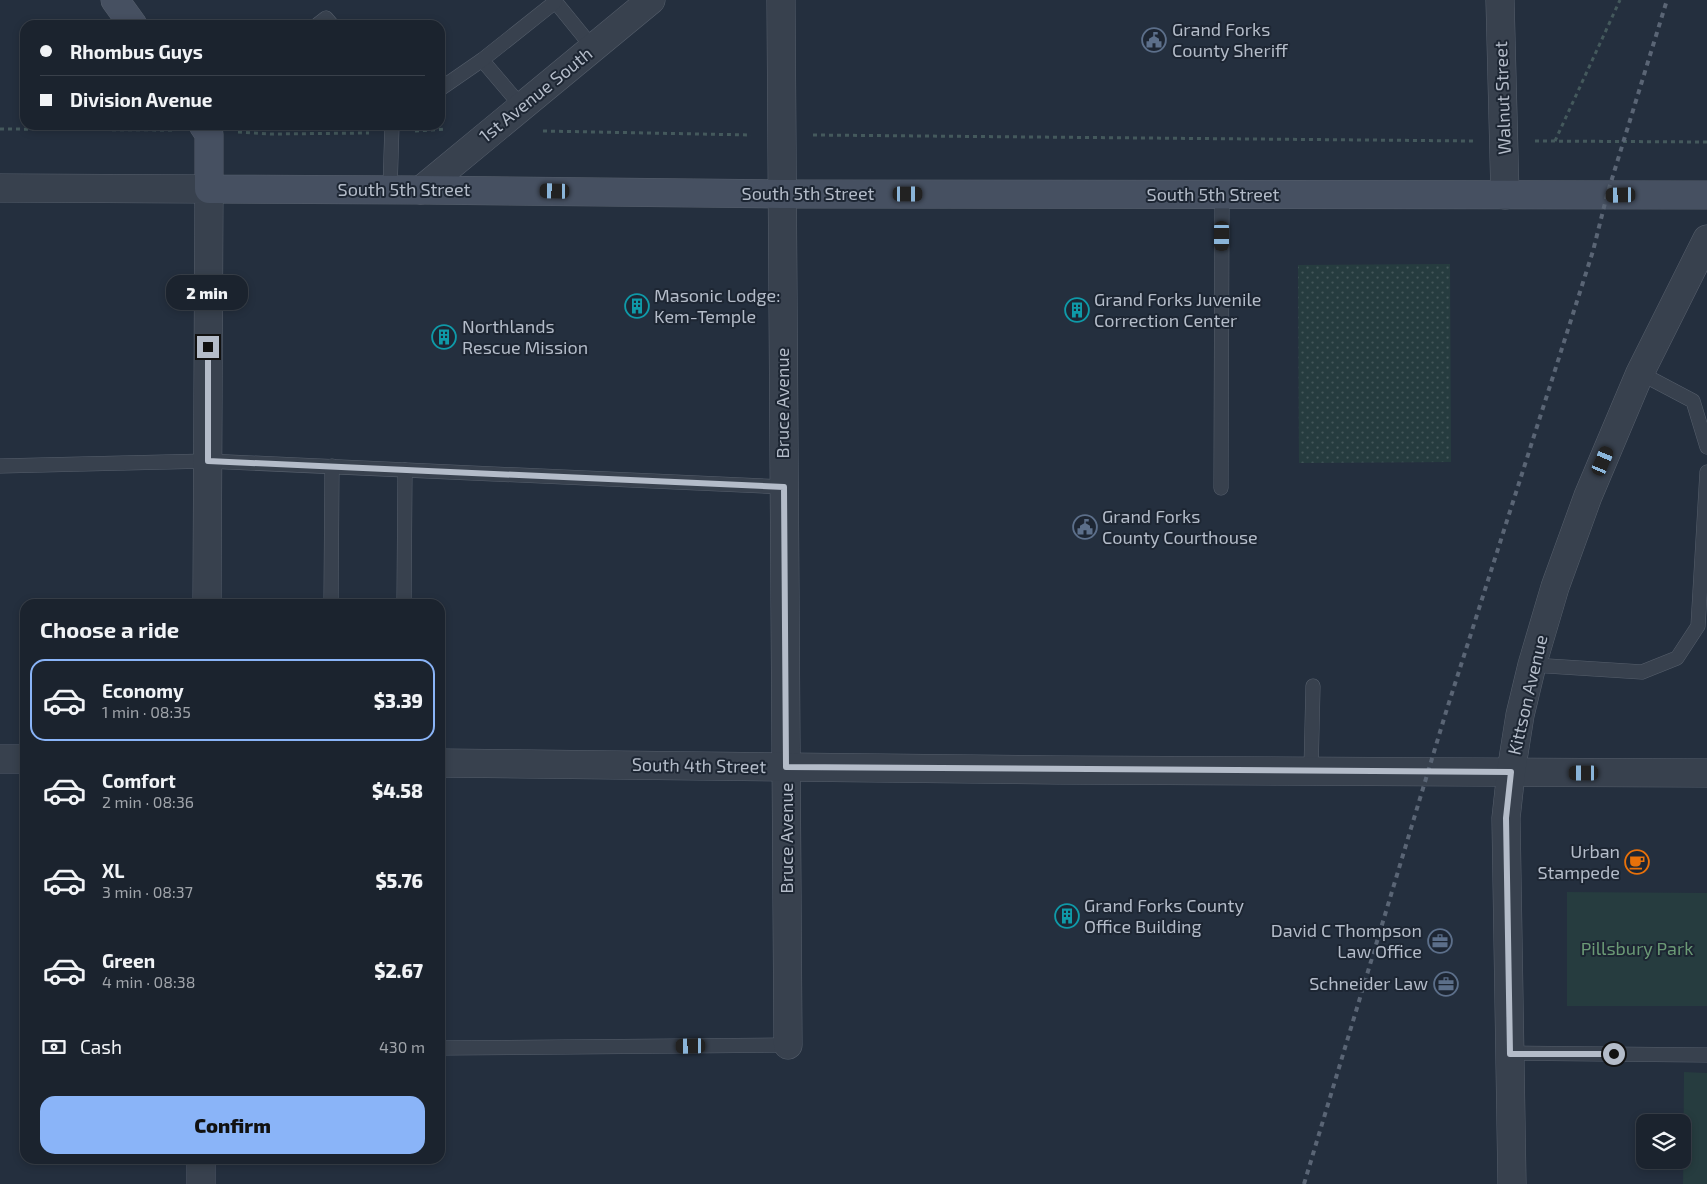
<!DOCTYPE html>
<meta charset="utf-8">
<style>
body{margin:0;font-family:"Exo 2",sans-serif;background:#282f3a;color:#f1f3f6;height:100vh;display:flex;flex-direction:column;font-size:19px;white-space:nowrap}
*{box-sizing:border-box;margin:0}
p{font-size:16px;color:#a0a4aa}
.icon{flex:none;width:28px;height:28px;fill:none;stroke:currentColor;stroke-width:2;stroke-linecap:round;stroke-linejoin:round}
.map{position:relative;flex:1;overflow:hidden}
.sheet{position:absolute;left:20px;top:599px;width:425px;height:565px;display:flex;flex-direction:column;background:#1b232e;border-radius:15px;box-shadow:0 2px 8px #0003,0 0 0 1px #39404a}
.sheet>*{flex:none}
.guide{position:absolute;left:20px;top:20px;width:425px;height:110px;border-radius:15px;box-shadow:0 2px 8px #0003,0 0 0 1px #39404a;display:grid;align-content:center;height:110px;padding:0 20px;background:#1b232e}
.controls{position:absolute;left:1636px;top:1114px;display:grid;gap:10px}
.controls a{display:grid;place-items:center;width:55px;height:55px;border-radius:10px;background:#1b232e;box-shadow:0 2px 8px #0003,0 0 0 1px #39404a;font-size:25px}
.end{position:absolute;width:22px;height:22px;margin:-11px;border:6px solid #b4bcc9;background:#111;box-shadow:0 0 0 2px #111}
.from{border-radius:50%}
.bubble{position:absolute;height:35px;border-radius:15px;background:#1b232e;box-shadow:0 2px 8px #0003,0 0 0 1px #39404a;font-size:16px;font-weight:800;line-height:35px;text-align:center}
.car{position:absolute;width:15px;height:30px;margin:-15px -8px;border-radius:6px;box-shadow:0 0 4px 1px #0007;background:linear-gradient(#222 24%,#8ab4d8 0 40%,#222 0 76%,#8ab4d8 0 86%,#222 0)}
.guide b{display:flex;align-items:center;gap:18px;height:48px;font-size:19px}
.guide b+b{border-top:1px solid #39404a}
.guide i{width:12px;height:12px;background:#f1f3f6}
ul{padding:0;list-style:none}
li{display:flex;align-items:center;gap:15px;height:82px;margin:0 10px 8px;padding:0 10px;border:2px solid transparent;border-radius:15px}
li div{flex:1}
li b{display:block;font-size:19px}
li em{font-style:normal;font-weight:800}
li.selected{border-color:#8ab4f8}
li>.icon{width:45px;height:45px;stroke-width:1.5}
h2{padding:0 20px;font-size:22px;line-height:60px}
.pay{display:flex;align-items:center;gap:12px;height:55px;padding:0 20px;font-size:19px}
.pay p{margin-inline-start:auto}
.button{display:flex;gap:10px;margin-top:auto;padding:10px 20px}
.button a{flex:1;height:58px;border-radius:15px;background:#8ab4f8;color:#111;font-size:20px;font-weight:800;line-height:58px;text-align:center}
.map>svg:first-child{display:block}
</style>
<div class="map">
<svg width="1707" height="1184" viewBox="0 0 1707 1184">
<defs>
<pattern id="grass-dots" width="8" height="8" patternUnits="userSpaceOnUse" patternTransform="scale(1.25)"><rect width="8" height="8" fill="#263c3f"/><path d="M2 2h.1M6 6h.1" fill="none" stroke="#435659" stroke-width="1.8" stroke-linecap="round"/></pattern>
</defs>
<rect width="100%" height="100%" fill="#242f3e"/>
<!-- grass -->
<path fill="url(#grass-dots)" d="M 1450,264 L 1451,462 L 1299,463 L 1298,265 Z"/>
<!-- green -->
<g fill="#263c3f">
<path d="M 1567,892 L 1707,893 L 1707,1006 L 1567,1006 Z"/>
<path d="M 1684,1072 L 1707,1073 L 1707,1184 L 1683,1184 Z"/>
</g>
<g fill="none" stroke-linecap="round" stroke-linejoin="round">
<!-- lane casing -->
<g stroke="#565f6c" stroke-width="15">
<g id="lane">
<path d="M 554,0 L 593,48"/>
<path d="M 317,25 L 326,18 L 332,25"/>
<path d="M 482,60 L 522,107"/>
<path d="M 440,89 L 482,60 L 555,2"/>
<path d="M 390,189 L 392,125"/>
<path d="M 1640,373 L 1693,401 L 1707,447"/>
<path d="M 0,466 L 207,461 L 784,487"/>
<path d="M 1221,488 L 1222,195"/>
<path d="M 331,604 L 332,466"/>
<path d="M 404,604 L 405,470"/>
<path d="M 1532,665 L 1642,672 L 1677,658 L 1698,626 L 1707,472"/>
<path d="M 1311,771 L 1313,686"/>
<path d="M 440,1048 L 788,1045"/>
<path d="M 1510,1053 L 1707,1055"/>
</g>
</g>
<!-- street casing -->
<g stroke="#565f6c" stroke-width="29">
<g id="street">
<path d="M 781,0 L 788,1045"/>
<path d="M 1500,0 L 1505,195"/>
<path d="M 0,188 L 209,189 L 207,604"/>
<path d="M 421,190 L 651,0"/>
<path d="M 0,759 L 25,759"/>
<path d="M 440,763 L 1059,770 L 1707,773"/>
<path d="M 201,1184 L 201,1159"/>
<path d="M 1512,1184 L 1506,818 L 1511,772 L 1520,715 L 1532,665 L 1555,587 L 1588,496 L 1640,373 L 1707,239"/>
</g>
</g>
<!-- secondary casing -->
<g stroke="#565f6c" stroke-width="29">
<g id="secondary">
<path d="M 115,0 L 133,25"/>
<path d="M 203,125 L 209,134 L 209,189 L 421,190 L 782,194 L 1707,195"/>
</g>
</g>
<!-- path -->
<g stroke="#44595c" stroke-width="3" stroke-dasharray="4 4" stroke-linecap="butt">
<path d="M 0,129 L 174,130"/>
<path d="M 415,131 L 446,129"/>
<path d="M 543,131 L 751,135"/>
<path d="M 238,132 L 272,134 L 369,133"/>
<path d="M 813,135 L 1474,141"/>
<path d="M 1535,141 L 1707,142"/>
<path d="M 1555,141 L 1620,0"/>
</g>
<!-- lane -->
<use href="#lane" stroke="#38414e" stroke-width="14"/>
<!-- street -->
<use href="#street" stroke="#38414e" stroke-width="28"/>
<!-- secondary -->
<use href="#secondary" stroke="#465061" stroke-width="28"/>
<!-- rail -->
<path stroke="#5a6575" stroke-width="4" stroke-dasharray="5 5" stroke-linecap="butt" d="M 1304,1184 L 1446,712 L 1593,251 L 1607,195 L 1667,0"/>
</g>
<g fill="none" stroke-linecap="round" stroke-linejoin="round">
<!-- route -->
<path stroke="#b4bcc9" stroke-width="6" d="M 208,347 L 208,461 L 784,487 L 786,767 L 1511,772 L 1506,818 L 1510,1054 L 1614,1054"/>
</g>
<!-- icons -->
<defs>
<g id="civic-ring" transform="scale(1.25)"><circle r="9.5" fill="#1d2633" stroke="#5c6f8a" stroke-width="1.5"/><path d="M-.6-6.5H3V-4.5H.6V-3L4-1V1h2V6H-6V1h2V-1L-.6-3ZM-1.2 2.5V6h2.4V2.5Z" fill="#5c6f8a"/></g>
<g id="building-ring" transform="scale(1.25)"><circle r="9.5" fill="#1d2633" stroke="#0f9aa8" stroke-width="1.5"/><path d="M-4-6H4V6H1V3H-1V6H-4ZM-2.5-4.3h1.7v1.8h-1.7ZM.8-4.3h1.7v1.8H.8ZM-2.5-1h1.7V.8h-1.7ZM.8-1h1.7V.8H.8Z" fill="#0f9aa8"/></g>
<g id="cafe-ring" transform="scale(1.25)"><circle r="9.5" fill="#1d2633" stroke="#e8710a" stroke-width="1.5"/><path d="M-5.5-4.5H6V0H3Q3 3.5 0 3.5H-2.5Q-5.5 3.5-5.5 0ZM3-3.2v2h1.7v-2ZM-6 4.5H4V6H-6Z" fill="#e8710a"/></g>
<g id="office-ring" transform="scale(1.25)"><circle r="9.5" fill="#1d2633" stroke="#5c6f8a" stroke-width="1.5"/><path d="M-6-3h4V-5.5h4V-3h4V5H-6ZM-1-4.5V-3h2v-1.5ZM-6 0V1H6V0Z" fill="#5c6f8a"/></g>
</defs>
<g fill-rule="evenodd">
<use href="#civic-ring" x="1154" y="40"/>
<use href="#building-ring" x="637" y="306"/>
<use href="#building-ring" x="1077" y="310"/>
<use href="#building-ring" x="444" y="337"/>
<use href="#civic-ring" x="1085" y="527"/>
<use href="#cafe-ring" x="1637" y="862"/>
<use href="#building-ring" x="1067" y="916"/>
<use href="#office-ring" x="1440" y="941"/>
<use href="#office-ring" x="1446" y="984"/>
</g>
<g text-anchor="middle" stroke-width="4" stroke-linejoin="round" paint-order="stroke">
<!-- poi labels -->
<g font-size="18" fill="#b4bcc9" stroke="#1d2633" text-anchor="start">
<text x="1172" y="36">Grand Forks<tspan x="1172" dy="21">County Sheriff</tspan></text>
<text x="654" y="302">Masonic Lodge:<tspan x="654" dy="21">Kem-Temple</tspan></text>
<text x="1094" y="306">Grand Forks Juvenile<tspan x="1094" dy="21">Correction Center</tspan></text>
<text x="462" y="333">Northlands<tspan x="462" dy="21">Rescue Mission</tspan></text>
<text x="1102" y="523">Grand Forks<tspan x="1102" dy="21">County Courthouse</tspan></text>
<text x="1620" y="858" text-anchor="end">Urban<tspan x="1620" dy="21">Stampede</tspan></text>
<text x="1084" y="912">Grand Forks County<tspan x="1084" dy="21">Office Building</tspan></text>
<text x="1422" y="937" text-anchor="end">David C Thompson<tspan x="1422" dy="21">Law Office</tspan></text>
<text x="1428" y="990" text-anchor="end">Schneider Law</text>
</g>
<!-- street labels -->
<g font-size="18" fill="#b4bcc9" stroke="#1d2633">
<text transform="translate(536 95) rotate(-39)" y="6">1st Avenue South</text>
<text transform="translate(1503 98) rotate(-92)" y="6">Walnut Street</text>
<text x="404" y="196">South 5th Street</text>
<text x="808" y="200">South 5th Street</text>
<text x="1213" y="201">South 5th Street</text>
<text transform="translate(783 403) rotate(-90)" y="6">Bruce Avenue</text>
<text transform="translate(1528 695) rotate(-77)" y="6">Kittson Avenue</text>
<text transform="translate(699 766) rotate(1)" y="6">South 4th Street</text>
<text transform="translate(787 838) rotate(-90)" y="6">Bruce Avenue</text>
</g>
<!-- park labels -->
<g font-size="18" fill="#6b9a76" stroke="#1d2633">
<text x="1637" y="955">Pillsbury Park</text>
</g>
</g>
</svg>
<div class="controls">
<a><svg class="icon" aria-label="layers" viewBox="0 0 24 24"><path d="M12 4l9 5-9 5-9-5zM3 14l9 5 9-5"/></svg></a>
</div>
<i class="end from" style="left:1614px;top:1054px"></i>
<i class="end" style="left:208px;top:347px"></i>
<div class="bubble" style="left:166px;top:275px;width:82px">2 min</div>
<i class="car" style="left:555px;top:191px;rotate:271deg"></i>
<i class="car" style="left:908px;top:194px;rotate:90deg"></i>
<i class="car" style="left:1621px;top:195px;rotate:269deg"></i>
<i class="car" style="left:1222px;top:236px;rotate:180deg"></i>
<i class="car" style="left:1603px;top:461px;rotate:23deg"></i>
<i class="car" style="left:1584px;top:773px;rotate:270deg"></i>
<i class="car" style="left:691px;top:1046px;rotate:269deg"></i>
<div class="guide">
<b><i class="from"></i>Rhombus Guys</b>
<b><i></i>Division Avenue</b>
</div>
<section class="sheet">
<h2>Choose a ride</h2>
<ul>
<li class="selected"><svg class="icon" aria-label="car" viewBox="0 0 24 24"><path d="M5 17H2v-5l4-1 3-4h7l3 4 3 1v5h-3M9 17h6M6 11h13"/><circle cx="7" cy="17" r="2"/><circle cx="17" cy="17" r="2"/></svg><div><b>Economy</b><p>1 min · 08:35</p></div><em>$3.39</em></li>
<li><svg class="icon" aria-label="car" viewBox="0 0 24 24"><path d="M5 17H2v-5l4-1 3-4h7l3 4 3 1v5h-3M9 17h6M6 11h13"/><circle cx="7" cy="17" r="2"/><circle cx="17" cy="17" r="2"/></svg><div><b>Comfort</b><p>2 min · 08:36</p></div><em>$4.58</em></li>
<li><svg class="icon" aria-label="car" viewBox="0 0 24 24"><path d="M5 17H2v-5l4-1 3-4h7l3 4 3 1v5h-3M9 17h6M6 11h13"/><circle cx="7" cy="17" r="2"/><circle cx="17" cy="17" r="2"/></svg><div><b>XL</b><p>3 min · 08:37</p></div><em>$5.76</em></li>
<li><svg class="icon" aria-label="car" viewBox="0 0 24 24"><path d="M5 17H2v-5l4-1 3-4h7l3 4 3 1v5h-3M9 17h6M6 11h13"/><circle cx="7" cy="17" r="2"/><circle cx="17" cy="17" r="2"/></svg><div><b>Green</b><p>4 min · 08:38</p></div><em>$2.67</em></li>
</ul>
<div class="pay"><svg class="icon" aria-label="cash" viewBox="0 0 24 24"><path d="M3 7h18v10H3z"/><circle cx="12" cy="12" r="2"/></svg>Cash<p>430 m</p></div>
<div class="button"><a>Confirm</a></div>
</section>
</div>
